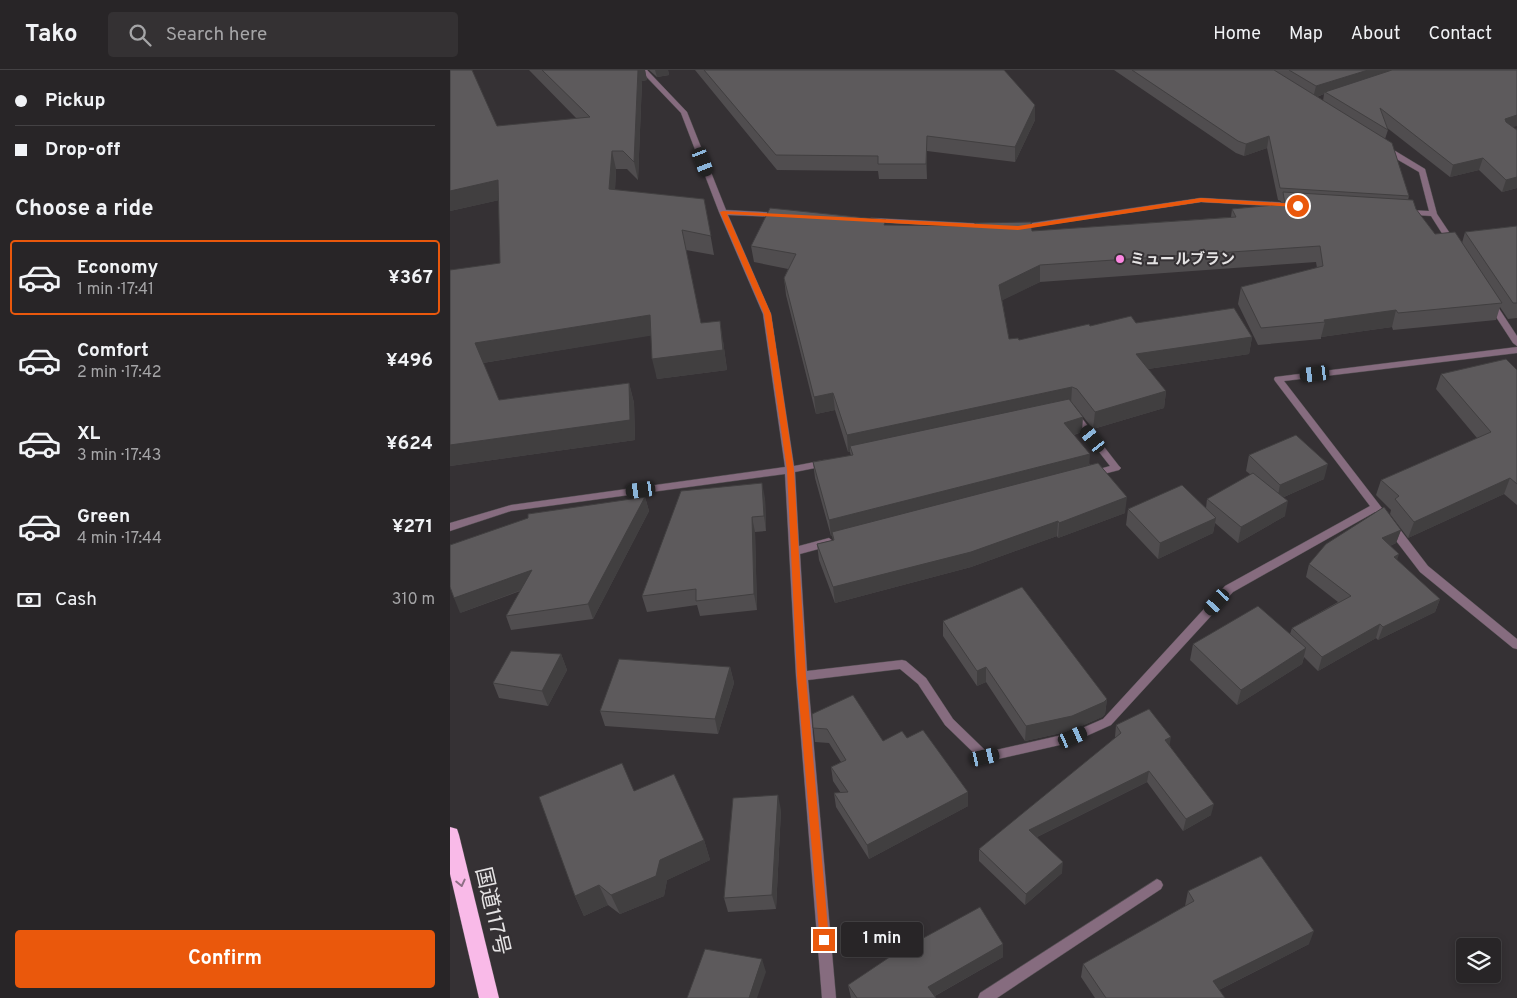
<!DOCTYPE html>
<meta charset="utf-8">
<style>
body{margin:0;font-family:Overpass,"Noto Sans JP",sans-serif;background:#343133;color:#f1f3f6;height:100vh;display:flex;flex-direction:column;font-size:19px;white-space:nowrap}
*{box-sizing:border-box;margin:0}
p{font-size:16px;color:#a5a5a7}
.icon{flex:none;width:28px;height:28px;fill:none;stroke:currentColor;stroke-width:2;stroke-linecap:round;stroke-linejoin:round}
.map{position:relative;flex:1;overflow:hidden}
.panel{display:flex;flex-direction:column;background:#282527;width:450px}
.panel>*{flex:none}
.guide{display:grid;align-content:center;height:110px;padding:0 15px;background:#282527}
.buttons{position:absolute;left:1006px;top:868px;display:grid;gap:10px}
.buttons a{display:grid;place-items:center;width:45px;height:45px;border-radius:5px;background:#282527;box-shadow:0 2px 8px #0003,0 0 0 1px #444244;font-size:25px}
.end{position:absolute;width:22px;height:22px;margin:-11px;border:6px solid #ea580c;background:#fff;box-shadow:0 0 0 2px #fff}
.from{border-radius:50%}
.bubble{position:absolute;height:35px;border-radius:5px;background:#282527;box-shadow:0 2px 8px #0003,0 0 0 1px #444244;font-size:16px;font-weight:700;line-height:35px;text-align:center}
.car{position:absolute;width:15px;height:30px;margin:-15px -8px;border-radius:6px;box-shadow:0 0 4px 1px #0007;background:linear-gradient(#222 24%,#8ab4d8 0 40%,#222 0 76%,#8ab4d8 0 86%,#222 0)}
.guide b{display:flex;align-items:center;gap:18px;height:48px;font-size:19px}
.guide b+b{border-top:1px solid #444244}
.guide i{width:12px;height:12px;background:#f1f3f6}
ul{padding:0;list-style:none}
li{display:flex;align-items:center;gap:15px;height:75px;margin:0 10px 8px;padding:0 5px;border:2px solid transparent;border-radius:5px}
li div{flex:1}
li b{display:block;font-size:19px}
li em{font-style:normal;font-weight:700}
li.active{border-color:#ea580c}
li>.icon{width:45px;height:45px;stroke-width:1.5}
h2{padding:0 15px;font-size:22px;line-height:60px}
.pay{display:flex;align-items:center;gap:12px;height:55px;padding:0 15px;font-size:19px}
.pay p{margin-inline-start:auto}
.button{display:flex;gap:10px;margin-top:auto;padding:10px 15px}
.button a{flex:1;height:58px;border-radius:5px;background:#ea580c;color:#fff;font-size:20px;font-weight:700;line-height:58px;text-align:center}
header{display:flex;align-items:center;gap:30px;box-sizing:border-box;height:70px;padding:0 25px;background:#282527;border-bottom:1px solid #444244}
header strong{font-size:24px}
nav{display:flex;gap:28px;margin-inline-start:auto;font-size:18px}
.search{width:350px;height:45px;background:#343133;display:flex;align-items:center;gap:12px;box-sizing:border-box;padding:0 18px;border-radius:5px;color:#a5a5a7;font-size:19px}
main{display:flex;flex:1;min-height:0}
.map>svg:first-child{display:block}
</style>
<header>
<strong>Tako</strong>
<div class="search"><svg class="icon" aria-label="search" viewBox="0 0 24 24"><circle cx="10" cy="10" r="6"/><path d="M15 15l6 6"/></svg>Search here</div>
<nav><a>Home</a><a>Map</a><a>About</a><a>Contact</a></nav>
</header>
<main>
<section class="panel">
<div class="guide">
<b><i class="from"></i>Pickup</b>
<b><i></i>Drop-off</b>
</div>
<h2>Choose a ride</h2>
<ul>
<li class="active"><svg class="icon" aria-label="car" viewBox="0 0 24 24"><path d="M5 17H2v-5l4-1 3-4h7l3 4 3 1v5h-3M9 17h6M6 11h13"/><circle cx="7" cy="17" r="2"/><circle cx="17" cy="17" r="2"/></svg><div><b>Economy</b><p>1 min · 17:41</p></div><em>¥367</em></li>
<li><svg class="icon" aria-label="car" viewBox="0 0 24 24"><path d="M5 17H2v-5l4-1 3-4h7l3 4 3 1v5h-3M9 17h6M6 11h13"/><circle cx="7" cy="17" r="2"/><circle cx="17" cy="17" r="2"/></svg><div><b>Comfort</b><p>2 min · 17:42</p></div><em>¥496</em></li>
<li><svg class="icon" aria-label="car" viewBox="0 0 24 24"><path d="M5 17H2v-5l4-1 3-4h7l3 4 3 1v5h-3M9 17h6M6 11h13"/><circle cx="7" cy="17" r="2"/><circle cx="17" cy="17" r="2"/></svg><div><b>XL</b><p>3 min · 17:43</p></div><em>¥624</em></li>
<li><svg class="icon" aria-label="car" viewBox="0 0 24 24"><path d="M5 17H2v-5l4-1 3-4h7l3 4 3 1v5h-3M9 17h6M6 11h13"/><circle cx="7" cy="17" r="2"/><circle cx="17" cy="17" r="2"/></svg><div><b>Green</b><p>4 min · 17:44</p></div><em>¥271</em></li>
</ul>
<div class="pay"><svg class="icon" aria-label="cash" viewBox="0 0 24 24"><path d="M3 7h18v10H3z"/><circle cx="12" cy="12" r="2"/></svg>Cash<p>310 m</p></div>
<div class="button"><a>Confirm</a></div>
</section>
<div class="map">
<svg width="1067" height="928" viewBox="0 0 1067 928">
<rect width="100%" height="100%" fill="#353134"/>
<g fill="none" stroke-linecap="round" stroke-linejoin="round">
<!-- street casing -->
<g stroke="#514d50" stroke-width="1">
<g id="street">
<path d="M 190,0 L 197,0 L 237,42 L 276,140 L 330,143 L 334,145 L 330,147 L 278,145 L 321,244 L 344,396 L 375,390 L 380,393 L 375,396 L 345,402 L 349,476 L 379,468 L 384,472 L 383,475 L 350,484 L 357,601 L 452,590 L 456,591 L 476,608 L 503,649 L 537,682 L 621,663 L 653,649 L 775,516 L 920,436 L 825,311 L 824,309 L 825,307 L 1067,277 L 1067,283 L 834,311 L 935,442 L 930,445 L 925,442 L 783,522 L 661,655 L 623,672 L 535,692 L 531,690 L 495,655 L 468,614 L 450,599 L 358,610 L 386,928 L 372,928 L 346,606 L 335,404 L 61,441 L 0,461 L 0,453 L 61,435 L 335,397 L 313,244 L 269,142 L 231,43 Z"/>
<path d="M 931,76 L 937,76 L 975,99 L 987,144 L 1007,174 L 1006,176 L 1000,176 L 981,146 L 953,144 L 953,140 L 956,140 L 979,141 L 969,102 L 931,80 Z"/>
<path d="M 751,128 L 842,133 L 846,135 L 842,137 L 751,132 L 569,159 L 565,157 L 569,155 Z"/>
<path d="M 421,148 L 537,154 L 541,156 L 537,158 L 424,152 L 420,150 Z"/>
<path d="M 1038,231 L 1044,231 L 1067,266 L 1067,276 L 1063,273 L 1037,233 Z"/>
<path d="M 624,341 L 627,342 L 669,396 L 671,398 L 669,400 L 642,407 L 639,406 L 637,404 L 639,402 L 660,396 L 621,346 L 619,344 L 621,342 Z"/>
<path d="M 941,452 L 945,453 L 978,496 L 1067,569 L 1067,579 L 1063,578 L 970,502 L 937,459 L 936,456 L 937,453 Z"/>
<path d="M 707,809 L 711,811 L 713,815 L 711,819 L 547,928 L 528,928 L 530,923 Z"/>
</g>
</g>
<!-- highway casing -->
<g stroke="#514d50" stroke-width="1">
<path id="highway" d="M 0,757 L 7,759 L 9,765 L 49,928 L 29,928 L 0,804 Z"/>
</g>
<!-- street -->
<use href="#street" fill="#866c7f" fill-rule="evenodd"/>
<!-- highway -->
<use href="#highway" fill="#f9bae8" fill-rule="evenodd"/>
</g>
<!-- wall -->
<g fill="#504d4f" fill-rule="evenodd">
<path d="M 79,0 L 195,0 L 197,10 L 192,11 L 188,110 L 177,99 L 166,99 L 165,120 L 254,129 L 264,185 L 236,180 L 251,253 L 273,271 L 277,300 L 207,309 L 201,265 L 33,293 L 49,330 L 179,313 L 184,333 L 185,370 L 0,396 L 50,193 L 49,130 L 0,141 L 47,56 L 127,49 Z"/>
<path d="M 199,0 L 218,0 L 219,5 L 207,7 Z"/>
<path d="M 245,0 L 554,0 L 585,50 L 565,92 L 477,81 L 477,109 L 429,109 L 428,101 L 327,100 Z"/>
<path d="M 664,0 L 1067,0 L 1063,57 L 1066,60 L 1067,58 L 1067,118 L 1052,122 L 1029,100 L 1000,107 L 936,57 L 938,60 L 935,69 L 959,126 L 958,130 L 985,164 L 1012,173 L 1015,162 L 1067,156 L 1067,248 L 1058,249 L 1050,237 L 1046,250 L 943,260 L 942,257 L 871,267 L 871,269 L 808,275 L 788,234 L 791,217 L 867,198 L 866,192 L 590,212 L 552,230 L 559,269 L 569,270 L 640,256 L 686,253 L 802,267 L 799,284 L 698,299 L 716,321 L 714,338 L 643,359 L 624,335 L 632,362 L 624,365 L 640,395 L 675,443 L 608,468 L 607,466 L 521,497 L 385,533 L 369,490 L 367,474 L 383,470 L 382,465 L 381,466 L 365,408 L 363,392 L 401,386 L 400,382 L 398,382 L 385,340 L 366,344 L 336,225 L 334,208 L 338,199 L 304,192 L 301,176 L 436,155 L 582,161 L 781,147 L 782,139 L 830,134 L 831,131 L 828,130 L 817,78 L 794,86 L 786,83 ZM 874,24 L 873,31 L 867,27 Z"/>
<path d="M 1067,300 L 1067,435 L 1054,424 L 958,468 L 940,444 L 941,440 L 926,425 L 931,410 L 1027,368 L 986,319 L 991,304 Z"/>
<path d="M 799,385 L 874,409 L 834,427 L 835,446 L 788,473 L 765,453 L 763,463 L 708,489 L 676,455 L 678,439 L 756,438 L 757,429 L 801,405 L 796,401 Z"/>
<path d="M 195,427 L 199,441 L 143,549 L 61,560 L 56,546 L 70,521 L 10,543 Z"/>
<path d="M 315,428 L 316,461 L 305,462 L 307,540 L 250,546 L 247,535 L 197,542 L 192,526 Z"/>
<path d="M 951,460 L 946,473 L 940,476 L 947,490 L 990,529 L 985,542 L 928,570 L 926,568 L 868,601 L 854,587 L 852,594 L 787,635 L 740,590 L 743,574 L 840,564 L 842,558 L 888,532 L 856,507 L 859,494 Z"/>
<path d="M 493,551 L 657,629 L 655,644 L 652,647 L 620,661 L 575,671 L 536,612 L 527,616 L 493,566 Z"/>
<path d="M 111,584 L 117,600 L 98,636 L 49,628 L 43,613 Z"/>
<path d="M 280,597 L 284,613 L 268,664 L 155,656 L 150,641 Z"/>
<path d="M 362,644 L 433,671 L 457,668 L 518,736 L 419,789 L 386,737 L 384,723 L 391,723 L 383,711 L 381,697 L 391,692 L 379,673 L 365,672 Z"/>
<path d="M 666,655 L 720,676 L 761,745 L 733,761 L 697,712 L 587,767 L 612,803 L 575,835 L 529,791 L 529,779 L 665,668 L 665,667 Z"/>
<path d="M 184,721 L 254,770 L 260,790 L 217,810 L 214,826 L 170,844 L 158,835 L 134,846 L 125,826 Z"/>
<path d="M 331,740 L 326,839 L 278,842 L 274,828 Z"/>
<path d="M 738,821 L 859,874 L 769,920 L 775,928 L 645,928 L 631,907 L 633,894 L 735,836 Z"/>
<path d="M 466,872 L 553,874 L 553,887 L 485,926 L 486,928 L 401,928 L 398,915 Z"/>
</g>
<!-- shaded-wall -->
<g fill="#413f40">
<path d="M 188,0 L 195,0 L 197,10 L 192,11 L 188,110 L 184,92 Z"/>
<path d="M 205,0 L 218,0 L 219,5 L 207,7 Z"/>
<path d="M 918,0 L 952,0 L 875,22 L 874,24 L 863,28 L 866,16 Z"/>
<path d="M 585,35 L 585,50 L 565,92 L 565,77 Z"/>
<path d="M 1067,45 L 1067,56 L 1051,61 L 1055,49 Z"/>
<path d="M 477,66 L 477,109 L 476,94 Z"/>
<path d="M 819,66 L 817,78 L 794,86 L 796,74 Z"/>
<path d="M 162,81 L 166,99 L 164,138 L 159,119 Z"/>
<path d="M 1033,88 L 1029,100 L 1000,107 L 1003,95 Z"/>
<path d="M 1067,107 L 1067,118 L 1052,122 L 1056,110 Z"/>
<path d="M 48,110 L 54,129 L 0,141 L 0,121 Z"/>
<path d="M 590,195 L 590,212 L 549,232 L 549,215 Z"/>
<path d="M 946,240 L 942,257 L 871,267 L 875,252 L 874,250 Z"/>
<path d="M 200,245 L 205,265 L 32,293 L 25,273 Z"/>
<path d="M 270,251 L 273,271 L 277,300 L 207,309 L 202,289 Z"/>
<path d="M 802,267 L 799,284 L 684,301 L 686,284 Z"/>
<path d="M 179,313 L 184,333 L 185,370 L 0,396 L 0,375 Z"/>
<path d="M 622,317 L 621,334 L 400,376 L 400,382 L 398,382 L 397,365 Z"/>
<path d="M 716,321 L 714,338 L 643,359 L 645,342 Z"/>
<path d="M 383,323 L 385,340 L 366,344 L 364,327 Z"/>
<path d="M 633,347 L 632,362 L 613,368 L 614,353 Z"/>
<path d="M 640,384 L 639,399 L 382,462 L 382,465 L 381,466 L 379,450 Z"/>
<path d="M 878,394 L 874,409 L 827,430 L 830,415 Z"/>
<path d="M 1060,408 L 1054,424 L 958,468 L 964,452 Z"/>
<path d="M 312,413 L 315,428 L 316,461 L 314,446 Z"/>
<path d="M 195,427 L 199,441 L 143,549 L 138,534 Z"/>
<path d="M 677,427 L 675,443 L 608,468 L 609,453 Z"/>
<path d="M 838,431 L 835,446 L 788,473 L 791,457 Z"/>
<path d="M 302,447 L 305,462 L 307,540 L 304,524 Z"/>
<path d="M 766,448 L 763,463 L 708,489 L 710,473 Z"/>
<path d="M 608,451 L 607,466 L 521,497 L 385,533 L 383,517 Z"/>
<path d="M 951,460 L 946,473 L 927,482 L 932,468 Z"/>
<path d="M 949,484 L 945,497 L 944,487 Z"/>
<path d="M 82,500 L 87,514 L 10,543 L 4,528 Z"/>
<path d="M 990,529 L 985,542 L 928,570 L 933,557 Z"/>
<path d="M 930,554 L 926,568 L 868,601 L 872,587 Z"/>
<path d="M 856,578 L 852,594 L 787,635 L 791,620 Z"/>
<path d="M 111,584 L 117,600 L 98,636 L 92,621 Z"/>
<path d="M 280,597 L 284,613 L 268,664 L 265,649 Z"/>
<path d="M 536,597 L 536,612 L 527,616 L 527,601 Z"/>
<path d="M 657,629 L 655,644 L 652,647 L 620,661 L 575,671 L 576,656 Z"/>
<path d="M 721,667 L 719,679 L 715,670 Z"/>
<path d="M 699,701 L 697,712 L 579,771 L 579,760 Z"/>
<path d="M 518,722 L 518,736 L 419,789 L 417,775 Z"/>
<path d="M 328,725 L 331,740 L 326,839 L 322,825 Z"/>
<path d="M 764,734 L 761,745 L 733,761 L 736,749 Z"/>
<path d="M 254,770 L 260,790 L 217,810 L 214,826 L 170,844 L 161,825 L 210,790 Z"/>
<path d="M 613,792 L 612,803 L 575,835 L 576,824 Z"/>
<path d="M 149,815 L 158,835 L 134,846 L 125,826 Z"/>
<path d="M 864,861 L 859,874 L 759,925 L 763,911 Z"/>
<path d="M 553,874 L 553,887 L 481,928 L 478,917 Z"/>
<path d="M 312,889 L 316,902 L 307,928 L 299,928 Z"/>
</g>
<!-- building -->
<g fill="#5d5a5c" stroke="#413f40">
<path d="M 0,0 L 22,0 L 47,56 L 140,47 L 92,0 L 188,0 L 184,92 L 173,81 L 162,81 L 159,119 L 254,129 L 261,166 L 232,160 L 251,253 L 270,251 L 273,280 L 202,289 L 200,245 L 25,273 L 49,330 L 179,313 L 180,350 L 0,375 L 0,200 L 50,193 L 48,110 L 0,121 Z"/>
<path d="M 254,0 L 554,0 L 585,35 L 565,77 L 477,66 L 476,94 L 428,94 L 428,86 L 326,85 Z"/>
<path d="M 682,0 L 824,0 L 942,73 L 959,126 L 830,118 L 819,66 L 796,74 L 788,71 Z"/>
<path d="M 839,0 L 918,0 L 866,16 Z"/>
<path d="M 942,0 L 1067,0 L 1067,45 L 1055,49 L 1056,52 L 1067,60 L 1067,107 L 1056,110 L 1033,88 L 1003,95 L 930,38 L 938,60 L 875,22 Z"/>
<path d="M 833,122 L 963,130 L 966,139 L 985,164 L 1005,162 L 1052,233 L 948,243 L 946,240 L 874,250 L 875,252 L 811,258 L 791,217 L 873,196 L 870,176 L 590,195 L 549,215 L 559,269 L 568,268 L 569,270 L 639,254 L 640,256 L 681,246 L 686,253 L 784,238 L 802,267 L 686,284 L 716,321 L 645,342 L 627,319 L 622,317 L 397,365 L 383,323 L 364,327 L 334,208 L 346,184 L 301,176 L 320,138 L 436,150 L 434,155 L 525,156 L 525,153 L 581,152 L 582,161 L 786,147 L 782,139 L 835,134 Z"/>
<path d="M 1067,156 L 1067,233 L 1063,233 L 1015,162 Z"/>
<path d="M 1056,289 L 1067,300 L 1067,414 L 1060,408 L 964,452 L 945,429 L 949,426 L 931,410 L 1041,362 L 991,304 Z"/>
<path d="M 619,329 L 633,347 L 614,353 L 640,384 L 379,450 L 363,392 L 403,385 L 400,376 Z"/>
<path d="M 846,365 L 878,394 L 830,415 L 799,385 Z"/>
<path d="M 648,393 L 677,427 L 609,453 L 608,451 L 521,482 L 383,517 L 367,474 L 384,470 L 382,462 Z"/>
<path d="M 803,403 L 838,431 L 791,457 L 757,429 Z"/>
<path d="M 312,413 L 314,446 L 302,447 L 304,524 L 246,531 L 246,519 L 192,526 L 231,421 Z"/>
<path d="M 732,415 L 766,448 L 710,473 L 678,439 Z"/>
<path d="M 195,427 L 138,534 L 56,546 L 82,500 L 4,528 L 0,517 L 0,475 L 78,448 L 78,444 Z"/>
<path d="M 934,437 L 951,460 L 932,468 L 949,484 L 944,487 L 990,529 L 933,557 L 930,554 L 872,587 L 842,558 L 901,526 L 859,494 L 876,474 Z"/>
<path d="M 572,517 L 657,629 L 654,632 L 622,646 L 576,656 L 536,597 L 527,601 L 493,551 Z"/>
<path d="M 808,536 L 856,578 L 791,620 L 743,574 Z"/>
<path d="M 61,581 L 111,584 L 92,621 L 43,613 Z"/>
<path d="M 169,589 L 280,597 L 265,649 L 150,641 Z"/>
<path d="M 403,625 L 433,671 L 452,661 L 457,668 L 473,660 L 518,722 L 417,775 L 384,723 L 398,722 L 381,697 L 396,690 L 377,659 L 363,658 L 362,644 Z"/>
<path d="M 699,639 L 721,667 L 715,670 L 764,734 L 736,749 L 699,701 L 579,760 L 613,792 L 576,824 L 529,779 L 671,663 L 666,655 Z"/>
<path d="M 172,693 L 184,721 L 224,704 L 254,770 L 210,790 L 206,806 L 161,825 L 149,815 L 125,826 L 89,727 Z"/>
<path d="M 328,725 L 322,825 L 274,828 L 283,728 Z"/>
<path d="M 811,786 L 864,861 L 763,911 L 775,928 L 656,928 L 633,894 L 744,831 L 738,821 Z"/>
<path d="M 530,837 L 553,874 L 478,917 L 486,928 L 407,928 L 398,915 L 465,870 L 466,872 Z"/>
<path d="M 255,879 L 312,889 L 299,928 L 237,928 Z"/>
</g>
<!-- one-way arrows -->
<defs><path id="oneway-chevron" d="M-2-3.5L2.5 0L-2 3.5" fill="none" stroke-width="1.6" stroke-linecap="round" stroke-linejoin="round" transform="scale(1.25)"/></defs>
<use stroke="#8d6f85" href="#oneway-chevron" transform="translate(11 813) rotate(77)"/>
<!-- route -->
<path fill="#ea580c" d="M 751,128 L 848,134 L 851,136 L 848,137 L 751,132 L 568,160 L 277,144 L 321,244 L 344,400 L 356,606 L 379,870 L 377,873 L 374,875 L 370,873 L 347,606 L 337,400 L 314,244 L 270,142 L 273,141 L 568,156 Z"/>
<!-- markers -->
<circle fill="#fd86e2" stroke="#353134" stroke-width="2" cx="670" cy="189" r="5"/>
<g text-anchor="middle" stroke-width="4" stroke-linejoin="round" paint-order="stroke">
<!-- far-poi labels -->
<g font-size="15" font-weight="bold" fill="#e5e3e4" stroke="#353134" text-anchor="start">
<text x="680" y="194">ミュールブラン</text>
</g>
<!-- near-street labels -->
<g font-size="21" fill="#e5e3e4" stroke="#353134">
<text transform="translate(43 841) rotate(77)" y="7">国道117号</text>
</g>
</g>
</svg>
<div class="buttons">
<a><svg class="icon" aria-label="layers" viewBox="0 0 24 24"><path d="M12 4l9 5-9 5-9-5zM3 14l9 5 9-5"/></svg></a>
</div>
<i class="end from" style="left:848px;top:136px"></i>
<i class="end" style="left:374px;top:870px"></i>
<div class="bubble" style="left:391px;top:852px;width:82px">1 min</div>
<i class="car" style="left:253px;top:92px;rotate:159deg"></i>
<i class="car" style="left:865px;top:304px;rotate:263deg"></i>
<i class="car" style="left:643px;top:369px;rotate:322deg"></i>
<i class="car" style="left:191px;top:420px;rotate:262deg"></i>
<i class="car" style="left:767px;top:532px;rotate:222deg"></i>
<i class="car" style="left:623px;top:667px;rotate:66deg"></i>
<i class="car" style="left:535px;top:687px;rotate:77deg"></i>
</div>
</main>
